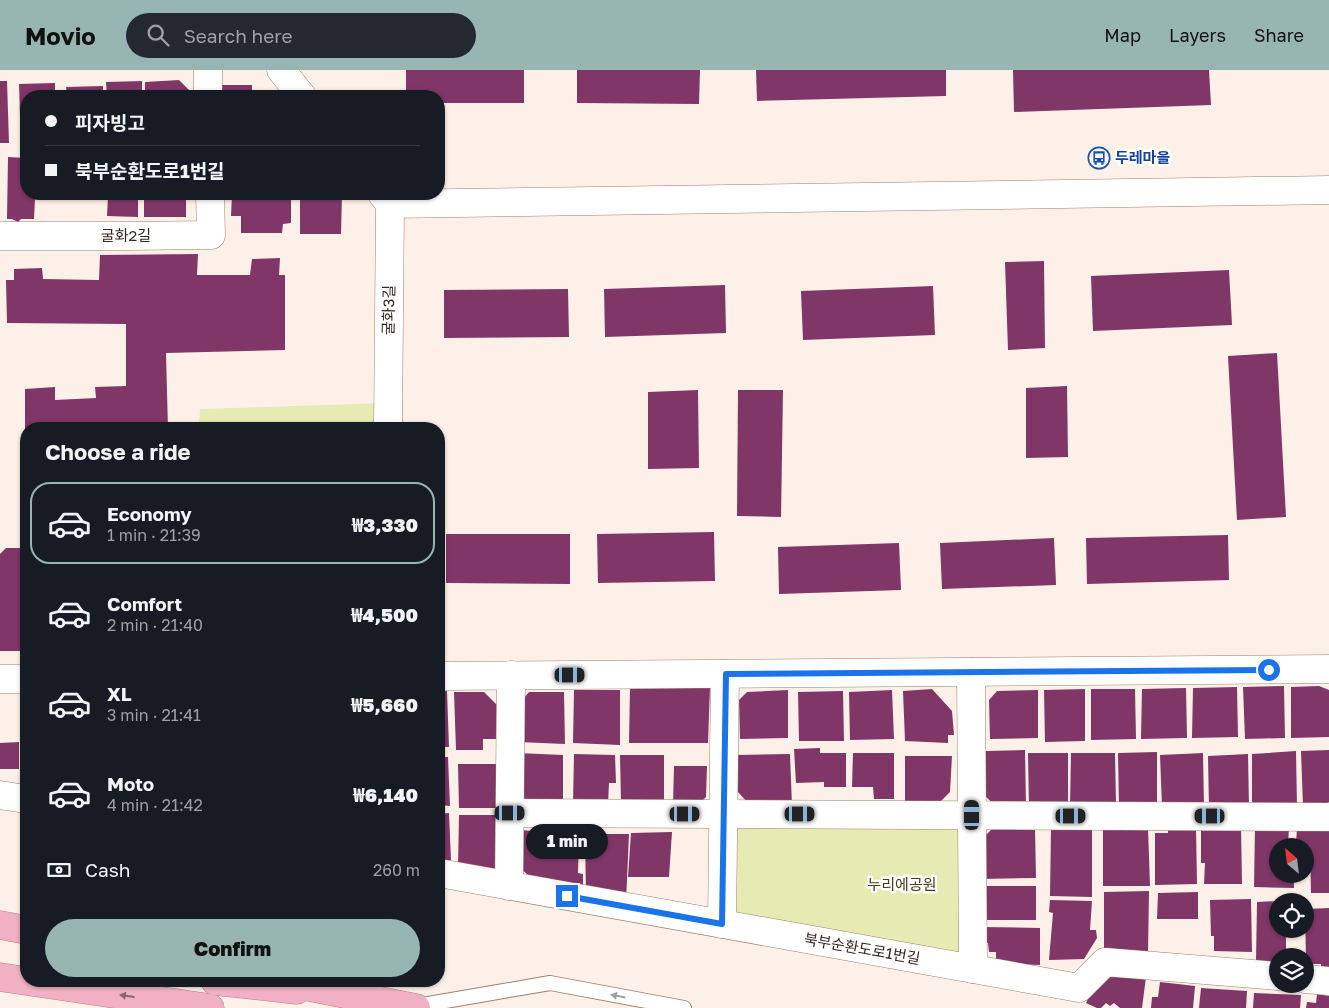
<!DOCTYPE html>
<meta charset="utf-8">
<style>
body{margin:0;font-family:"Golos Text","Noto Sans KR",sans-serif;background:#242831;color:#f1f3f6;height:100vh;display:flex;flex-direction:column;font-size:19px;white-space:nowrap}
*{box-sizing:border-box;margin:0}
p{font-size:16px;color:#9ea1a6}
.icon{flex:none;width:28px;height:28px;fill:none;stroke:currentColor;stroke-width:2;stroke-linecap:round;stroke-linejoin:round}
.map{position:relative;flex:1;overflow:hidden}
.drawer{position:absolute;left:20px;top:352px;width:425px;height:565px;display:flex;flex-direction:column;background:#171b24;border-radius:20px;box-shadow:0 1px 4px #0004}
.drawer>*{flex:none}
.guide{position:absolute;left:20px;top:20px;width:425px;height:110px;border-radius:20px;box-shadow:0 1px 4px #0004;display:grid;align-content:center;height:110px;padding:0 25px;background:#171b24}
.needle{width:32px;rotate:332deg}
.controls{position:absolute;left:1269px;top:768px;display:grid;gap:10px}
.controls a{display:grid;place-items:center;width:45px;height:45px;border-radius:50%;background:#171b24;box-shadow:0 1px 4px #0004;font-size:25px}
.end{position:absolute;width:22px;height:22px;margin:-11px;border:6px solid #1a73e8;background:#fff;box-shadow:0 0 0 2px #fff}
.from{border-radius:50%}
.bubble{position:absolute;height:35px;border-radius:18px;background:#171b24;box-shadow:0 1px 4px #0004;font-size:16px;font-weight:800;line-height:35px;text-align:center}
.car{position:absolute;width:15px;height:30px;margin:-15px -8px;border-radius:6px;box-shadow:0 0 4px 1px #0007;background:linear-gradient(#222 24%,#8ab4d8 0 40%,#222 0 76%,#8ab4d8 0 86%,#222 0)}
.guide b{display:flex;align-items:center;gap:18px;height:48px;font-size:19px}
.guide b+b{border-top:1px solid #363941}
.guide i{width:12px;height:12px;background:#f1f3f6}
ul{padding:0;list-style:none}
li{display:flex;align-items:center;gap:15px;height:82px;margin:0 10px 8px;padding:0 15px;border:2px solid transparent;border-radius:20px}
li div{flex:1}
li b{display:block;font-size:19px}
li em{font-style:normal;font-weight:800}
li.on{border-color:#97b6b1}
li>.icon{width:45px;height:45px;stroke-width:1.5}
h2{padding:0 25px;font-size:22px;line-height:60px}
.pay{display:flex;align-items:center;gap:12px;height:55px;padding:0 25px;font-size:19px}
.pay p{margin-inline-start:auto}
.button{display:flex;gap:10px;margin-top:auto;padding:10px 25px}
.button a{flex:1;height:58px;border-radius:30px;background:#97b6b1;color:#111;font-size:20px;font-weight:800;line-height:58px;text-align:center}
header{display:flex;align-items:center;gap:30px;box-sizing:border-box;height:70px;padding:0 25px;background:#97b6b1;color:#111}
header strong{font-size:24px}
nav{display:flex;gap:28px;margin-inline-start:auto;font-size:18px}
.search{width:350px;height:45px;background:#242831;display:flex;align-items:center;gap:12px;box-sizing:border-box;padding:0 18px;border-radius:28px;color:#9ea1a6;font-size:19px}
.map>svg:first-child{display:block}
</style>
<header>
<strong>Movio</strong>
<div class="search"><svg class="icon" aria-label="search" viewBox="0 0 24 24"><circle cx="10" cy="10" r="6"/><path d="M15 15l6 6"/></svg>Search here</div>
<nav><a>Map</a><a>Layers</a><a>Share</a></nav>
</header>
<div class="map">
<svg width="1329" height="938" viewBox="0 0 1329 938">
<rect width="100%" height="100%" fill="#fdf0e8"/>
<!-- green -->
<g fill="#e5ebb2">
<path d="M 388,333 L 388,359 L 199,359 L 200,339 Z"/>
<path d="M 723,744 L 972,745 L 973,899 L 722,854 Z"/>
</g>
<!-- building -->
<g fill="#813668">
<path d="M 406,0 L 524,0 L 524,33 L 439,33 L 439,26 L 406,26 Z"/>
<path d="M 577,0 L 700,0 L 699,34 L 577,33 Z"/>
<path d="M 756,0 L 946,0 L 946,26 L 757,31 Z"/>
<path d="M 1013,0 L 1209,0 L 1211,35 L 1014,42 Z"/>
<path d="M 179,10 L 195,26 L 145,26 L 145,12 Z"/>
<path d="M 0,11 L 7,11 L 9,73 L 0,73 Z"/>
<path d="M 142,11 L 142,26 L 107,26 L 106,12 Z"/>
<path d="M 55,13 L 55,26 L 26,26 L 26,76 L 21,76 L 19,14 Z"/>
<rect x="217" y="15" width="35" height="11"/>
<path d="M 103,16 L 103,26 L 67,26 L 66,17 Z"/>
<path d="M 8,87 L 26,88 L 26,124 L 45,124 L 45,129 L 35,129 L 34,149 L 21,149 L 18,152 L 12,149 L 7,149 Z"/>
<path d="M 48,124 L 92,124 L 92,128 L 48,127 Z"/>
<path d="M 120,124 L 138,124 L 138,147 L 107,146 L 108,126 L 120,126 Z"/>
<rect x="144" y="124" width="42" height="23"/>
<path d="M 232,124 L 291,124 L 291,153 L 283,154 L 282,163 L 241,163 L 241,146 L 231,146 Z"/>
<path d="M 300,124 L 342,124 L 341,164 L 300,164 Z"/>
<path d="M 198,184 L 197,205 L 250,205 L 252,189 L 280,188 L 279,205 L 285,205 L 285,280 L 166,283 L 168,359 L 25,359 L 25,319 L 55,317 L 55,330 L 96,328 L 95,317 L 126,316 L 126,254 L 7,253 L 6,210 L 14,210 L 14,199 L 42,198 L 43,209 L 99,210 L 100,185 Z"/>
<path d="M 1044,191 L 1045,278 L 1008,280 L 1005,192 Z"/>
<path d="M 1229,200 L 1232,255 L 1093,261 L 1091,206 Z"/>
<path d="M 725,215 L 726,263 L 605,267 L 604,219 Z"/>
<path d="M 933,216 L 935,265 L 803,270 L 801,221 Z"/>
<path d="M 568,219 L 569,267 L 444,268 L 444,220 Z"/>
<path d="M 1277,283 L 1286,447 L 1237,450 L 1228,286 Z"/>
<path d="M 1067,316 L 1068,387 L 1026,388 L 1026,318 Z"/>
<path d="M 698,320 L 699,398 L 648,399 L 648,322 Z"/>
<path d="M 738,320 L 783,320 L 781,447 L 737,446 Z"/>
<path d="M 714,462 L 715,511 L 598,513 L 597,464 Z"/>
<path d="M 446,464 L 570,464 L 570,514 L 446,513 Z"/>
<path d="M 1228,465 L 1229,510 L 1087,514 L 1086,468 Z"/>
<path d="M 1054,468 L 1056,515 L 942,519 L 940,473 Z"/>
<path d="M 899,473 L 901,520 L 779,524 L 778,477 Z"/>
<path d="M 6,478 L 26,478 L 26,581 L 0,581 L 0,484 Z"/>
<path d="M 1284,616 L 1285,668 L 1245,669 L 1243,617 Z"/>
<path d="M 1319,616 L 1329,620 L 1329,667 L 1291,668 L 1291,617 Z"/>
<path d="M 710,617 L 708,673 L 629,673 L 630,618 Z"/>
<path d="M 1237,617 L 1238,667 L 1192,668 L 1193,618 Z"/>
<path d="M 1186,618 L 1187,668 L 1141,669 L 1142,619 Z"/>
<path d="M 932,619 L 952,641 L 954,665 L 948,665 L 948,673 L 905,671 L 903,621 Z"/>
<path d="M 1085,619 L 1085,671 L 1045,672 L 1044,620 Z"/>
<path d="M 1091,619 L 1135,619 L 1136,669 L 1091,670 Z"/>
<path d="M 574,620 L 620,620 L 620,675 L 573,673 Z"/>
<path d="M 788,620 L 788,668 L 740,669 L 739,630 L 747,622 Z"/>
<path d="M 892,620 L 894,669 L 850,670 L 849,622 Z"/>
<path d="M 1038,620 L 1038,668 L 990,669 L 989,630 L 997,621 Z"/>
<path d="M 447,621 L 449,677 L 439,677 L 439,622 Z"/>
<path d="M 843,621 L 844,671 L 799,671 L 798,622 Z"/>
<path d="M 454,622 L 484,622 L 501,639 L 501,669 L 483,669 L 483,680 L 456,680 Z"/>
<path d="M 529,622 L 564,622 L 565,674 L 518,672 L 518,635 Z"/>
<path d="M 19,672 L 19,699 L 0,699 L 0,673 Z"/>
<path d="M 820,678 L 820,683 L 846,683 L 846,717 L 824,717 L 824,712 L 796,713 L 794,679 Z"/>
<path d="M 1025,680 L 1026,737 L 998,738 L 985,726 L 986,681 Z"/>
<path d="M 1329,680 L 1329,732 L 1327,733 L 1303,736 L 1301,681 Z"/>
<path d="M 1296,681 L 1297,737 L 1252,738 L 1252,684 Z"/>
<path d="M 1157,682 L 1157,736 L 1119,736 L 1118,683 Z"/>
<path d="M 518,683 L 563,685 L 563,734 L 528,735 L 516,722 Z"/>
<path d="M 853,683 L 894,683 L 894,729 L 874,729 L 873,717 L 852,717 Z"/>
<path d="M 1028,683 L 1068,683 L 1068,737 L 1029,737 Z"/>
<path d="M 1071,683 L 1115,683 L 1116,736 L 1070,736 Z"/>
<path d="M 1203,683 L 1204,737 L 1162,737 L 1160,685 Z"/>
<path d="M 574,684 L 615,685 L 616,713 L 609,713 L 608,734 L 573,734 Z"/>
<path d="M 790,684 L 792,736 L 750,735 L 737,721 L 736,685 Z"/>
<path d="M 1248,684 L 1249,737 L 1209,738 L 1208,686 Z"/>
<path d="M 620,685 L 664,685 L 664,730 L 621,731 Z"/>
<path d="M 905,686 L 952,686 L 950,722 L 940,732 L 905,731 Z"/>
<path d="M 439,687 L 448,687 L 450,736 L 439,735 Z"/>
<path d="M 458,694 L 499,694 L 500,738 L 459,738 Z"/>
<path d="M 674,696 L 707,696 L 706,727 L 698,735 L 673,735 Z"/>
<path d="M 449,743 L 451,790 L 439,791 L 439,744 Z"/>
<path d="M 459,745 L 499,745 L 500,799 L 458,799 Z"/>
<path d="M 1241,756 L 1242,814 L 1204,814 L 1205,793 L 1201,793 L 1201,757 Z"/>
<path d="M 1255,756 L 1289,757 L 1288,776 L 1278,776 L 1278,804 L 1294,804 L 1294,818 L 1254,817 Z"/>
<path d="M 1297,756 L 1329,756 L 1329,823 L 1311,823 L 1310,778 L 1305,778 L 1305,776 L 1296,776 Z"/>
<path d="M 1168,757 L 1196,757 L 1197,814 L 1155,815 L 1155,763 L 1168,763 Z"/>
<path d="M 1092,758 L 1092,827 L 1050,826 L 1051,759 Z"/>
<path d="M 1103,758 L 1148,758 L 1150,816 L 1103,816 Z"/>
<path d="M 992,759 L 1035,759 L 1036,808 L 981,809 L 980,771 Z"/>
<path d="M 521,760 L 579,765 L 578,803 L 583,804 L 583,824 L 540,815 L 521,799 Z"/>
<path d="M 672,762 L 669,807 L 628,807 L 631,763 Z"/>
<path d="M 585,764 L 629,764 L 626,832 L 586,825 Z"/>
<path d="M 982,816 L 1036,816 L 1036,850 L 983,850 Z"/>
<path d="M 1149,821 L 1148,883 L 1104,880 L 1104,822 Z"/>
<path d="M 1198,822 L 1198,849 L 1157,849 L 1158,823 Z"/>
<path d="M 1251,829 L 1252,882 L 1214,881 L 1214,866 L 1211,866 L 1210,830 Z"/>
<path d="M 1050,830 L 1092,831 L 1090,860 L 1096,860 L 1097,868 L 1084,889 L 1049,890 L 1053,843 L 1049,842 Z"/>
<path d="M 1278,831 L 1278,859 L 1286,859 L 1286,886 L 1278,886 L 1278,892 L 1256,891 L 1257,832 Z"/>
<path d="M 1329,838 L 1329,898 L 1321,898 L 1321,894 L 1306,894 L 1305,839 Z"/>
<path d="M 982,857 L 1040,858 L 1040,895 L 996,893 L 996,882 L 989,882 L 988,873 L 982,873 Z"/>
<path d="M 1114,903 L 1146,907 L 1142,938 L 1120,938 L 1114,933 L 1110,936 L 1106,933 L 1101,938 L 1097,938 L 1086,933 L 1097,909 Z"/>
<path d="M 1160,912 L 1195,916 L 1193,938 L 1151,938 L 1152,927 L 1158,927 Z"/>
<path d="M 1201,918 L 1247,921 L 1246,938 L 1199,938 Z"/>
<path d="M 1254,923 L 1301,925 L 1300,938 L 1253,938 Z"/>
<path d="M 1317,924 L 1329,926 L 1329,938 L 1306,938 L 1307,932 L 1316,933 Z"/>
</g>
<g fill="none" stroke-linecap="round" stroke-linejoin="round">
<!-- service casing -->
<g stroke="#9d806d" stroke-width="16">
<path id="service" d="M 411,937 L 550,913 L 684,938"/>
</g>
<!-- minor casing -->
<g stroke="#9d806d" stroke-width="29">
<g id="minor">
<path d="M 208,0 L 208,26"/>
<path d="M 281,0 L 302,26"/>
<path d="M 382,124 L 390,134 L 388,359"/>
<path d="M 390,134 L 1329,120"/>
<path d="M 0,166 L 128,166 L 211,165 L 210,124"/>
<path d="M 971,602 L 973,899"/>
<path d="M 439,606 L 1329,599"/>
<path d="M 0,609 L 26,609"/>
<path d="M 0,725 L 26,729"/>
<path d="M 510,743 L 1329,747"/>
<path d="M 439,803 L 1079,918 L 1105,892 L 1278,906"/>
<path d="M 509,816 L 511,605"/>
<path d="M 722,854 L 725,604"/>
<path d="M 1305,909 L 1329,911"/>
</g>
</g>
<!-- motorway casing -->
<g stroke="#b0808b" stroke-width="29">
<g id="motorway">
<path d="M 0,855 L 26,860"/>
<path d="M 0,907 L 210,938"/>
<path d="M 215,911 L 297,920"/>
<path d="M 279,911 L 416,938"/>
</g>
</g>
<!-- service -->
<use href="#service" stroke="#fff" stroke-width="14"/>
<!-- minor -->
<use href="#minor" stroke="#fff" stroke-width="28"/>
<!-- motorway -->
<use href="#motorway" stroke="#f2b0c4" stroke-width="28"/>
</g>
<!-- one-way arrows -->
<defs><path id="oneway-solid" d="M-6-.8H1V-3.2L6.5 0L1 3.2V.8H-6Z" transform="scale(1.25)"/></defs>
<use fill="#8a656a" href="#oneway-solid" transform="translate(127 926) rotate(-172)"/>
<use fill="#a49e9b" href="#oneway-solid" transform="translate(618 926) rotate(-169)"/>
<g fill="none" stroke-linecap="round" stroke-linejoin="round">
<!-- route -->
<path stroke="#1a73e8" stroke-width="6" d="M 567,826 L 722,854 L 726,604 L 1269,600"/>
</g>
<!-- icons -->
<defs>
<g id="bus-ring" transform="scale(1.125)"><circle r="9.5" fill="#fff" stroke="#1a4fb4" stroke-width="1.5"/><path d="M-5-6H5V4H4V6H2V4H-2V6H-4V4H-5ZM-3.5-4V0h7V-4ZM-3.5 1.2v1.5H-2V1.2ZM2 1.2v1.5H3.5V1.2Z" fill="#1a4fb4"/></g>
</defs>
<g fill-rule="evenodd">
<use href="#bus-ring" x="1099" y="88"/>
</g>
<g text-anchor="middle" stroke-width="5" stroke-linejoin="round" paint-order="stroke">
<!-- transit labels -->
<g font-size="15" font-weight="bold" fill="#164399" stroke="#fff" text-anchor="start">
<text x="1115" y="93">두레마을</text>
</g>
<!-- street labels -->
<g font-size="15" fill="#342820" stroke="#fff">
<text x="126" y="171">굴화2길</text>
<text transform="translate(389 240) rotate(-89)" y="5">굴화3길</text>
<text transform="translate(862 879) rotate(10)" y="5">북부순환도로1번길</text>
</g>
<!-- park labels -->
<g font-size="15" fill="#3e4119" stroke="#fff">
<text x="902" y="820">누리에공원</text>
</g>
</g>
</svg>
<div class="controls">
<a><svg class="needle" viewBox="-14 -14 28 28"><path d="M0-13l5 13h-10z" fill="#e53935"/><path d="M0 13l5-13h-10z" fill="#9ea1a6"/></svg></a>
<a><svg class="icon" aria-label="locate" viewBox="0 0 24 24"><circle cx="12" cy="12" r="6"/><path d="M12 2v4M12 18v4M2 12h4M18 12h4"/></svg></a>
<a><svg class="icon" aria-label="layers" viewBox="0 0 24 24"><path d="M12 4l9 5-9 5-9-5zM3 14l9 5 9-5"/></svg></a>
</div>
<i class="end from" style="left:1269px;top:600px"></i>
<i class="end" style="left:567px;top:826px"></i>
<div class="bubble" style="left:526px;top:754px;width:82px">1 min</div>
<i class="car" style="left:570px;top:605px;rotate:90deg"></i>
<i class="car" style="left:510px;top:743px;rotate:90deg"></i>
<i class="car" style="left:685px;top:744px;rotate:90deg"></i>
<i class="car" style="left:800px;top:744px;rotate:90deg"></i>
<i class="car" style="left:972px;top:745px;rotate:0deg"></i>
<i class="car" style="left:1071px;top:746px;rotate:90deg"></i>
<i class="car" style="left:1210px;top:746px;rotate:270deg"></i>
<div class="guide">
<b><i class="from"></i>피자빙고</b>
<b><i></i>북부순환도로1번길</b>
</div>
<section class="drawer">
<h2>Choose a ride</h2>
<ul>
<li class="on"><svg class="icon" aria-label="car" viewBox="0 0 24 24"><path d="M5 17H2v-5l4-1 3-4h7l3 4 3 1v5h-3M9 17h6M6 11h13"/><circle cx="7" cy="17" r="2"/><circle cx="17" cy="17" r="2"/></svg><div><b>Economy</b><p>1 min · 21:39</p></div><em>₩3,330</em></li>
<li><svg class="icon" aria-label="car" viewBox="0 0 24 24"><path d="M5 17H2v-5l4-1 3-4h7l3 4 3 1v5h-3M9 17h6M6 11h13"/><circle cx="7" cy="17" r="2"/><circle cx="17" cy="17" r="2"/></svg><div><b>Comfort</b><p>2 min · 21:40</p></div><em>₩4,500</em></li>
<li><svg class="icon" aria-label="car" viewBox="0 0 24 24"><path d="M5 17H2v-5l4-1 3-4h7l3 4 3 1v5h-3M9 17h6M6 11h13"/><circle cx="7" cy="17" r="2"/><circle cx="17" cy="17" r="2"/></svg><div><b>XL</b><p>3 min · 21:41</p></div><em>₩5,660</em></li>
<li><svg class="icon" aria-label="car" viewBox="0 0 24 24"><path d="M5 17H2v-5l4-1 3-4h7l3 4 3 1v5h-3M9 17h6M6 11h13"/><circle cx="7" cy="17" r="2"/><circle cx="17" cy="17" r="2"/></svg><div><b>Moto</b><p>4 min · 21:42</p></div><em>₩6,140</em></li>
</ul>
<div class="pay"><svg class="icon" aria-label="cash" viewBox="0 0 24 24"><path d="M3 7h18v10H3z"/><circle cx="12" cy="12" r="2"/></svg>Cash<p>260 m</p></div>
<div class="button"><a>Confirm</a></div>
</section>
</div>
